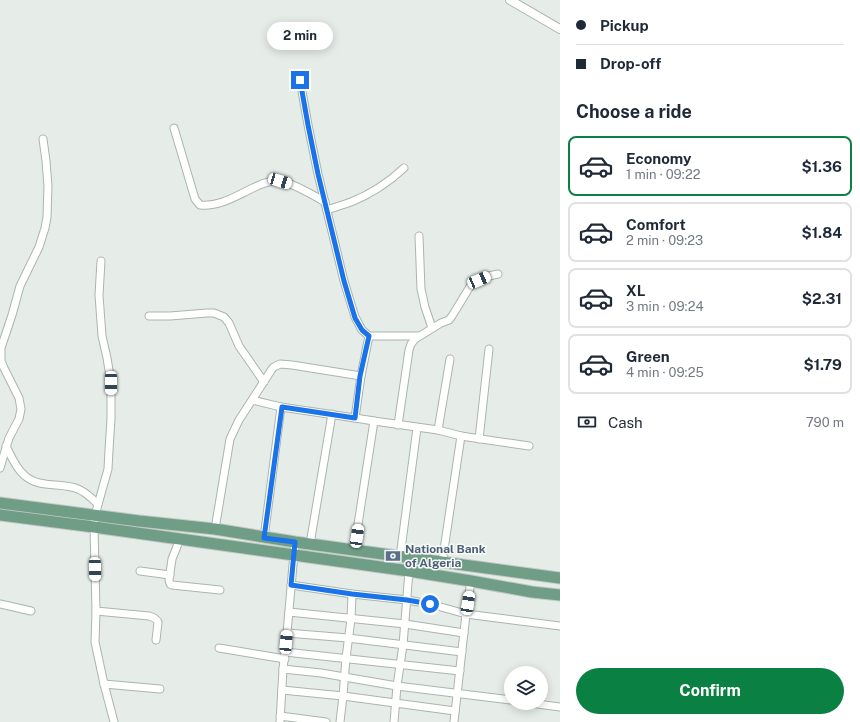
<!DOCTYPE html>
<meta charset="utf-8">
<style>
body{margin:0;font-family:"Public Sans",sans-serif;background:#f2f2f3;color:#1f2937;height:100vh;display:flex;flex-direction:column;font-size:15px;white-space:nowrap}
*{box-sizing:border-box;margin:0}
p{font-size:13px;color:#747a83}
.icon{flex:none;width:22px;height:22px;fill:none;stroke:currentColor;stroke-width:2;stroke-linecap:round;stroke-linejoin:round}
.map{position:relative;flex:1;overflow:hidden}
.details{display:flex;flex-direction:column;background:#fff;width:300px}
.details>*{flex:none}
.banner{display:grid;align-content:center;height:88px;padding:0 16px;background:#fff}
.buttons{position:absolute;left:504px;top:666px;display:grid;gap:8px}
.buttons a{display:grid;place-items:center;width:44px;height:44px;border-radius:50%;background:#fff;box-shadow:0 2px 10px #0003;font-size:20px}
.end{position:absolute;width:18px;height:18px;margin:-9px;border:5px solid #1a73e8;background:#fff;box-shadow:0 0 0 2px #fff}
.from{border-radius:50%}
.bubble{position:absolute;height:28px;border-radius:14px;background:#fff;box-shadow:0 2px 10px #0003;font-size:13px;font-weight:700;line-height:28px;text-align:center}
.car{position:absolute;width:12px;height:24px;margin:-12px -6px;border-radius:5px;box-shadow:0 0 3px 1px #0007;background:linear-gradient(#fff 24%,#345 0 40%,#fff 0 76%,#345 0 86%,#fff 0)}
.banner b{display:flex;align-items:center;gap:14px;height:38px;font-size:15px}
.banner b+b{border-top:1px solid #e0e1e3}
.banner i{width:10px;height:10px;background:#1f2937}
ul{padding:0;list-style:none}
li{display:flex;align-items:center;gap:12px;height:60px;margin:0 8px 6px;padding:0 8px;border:2px solid #e0e1e3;border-radius:8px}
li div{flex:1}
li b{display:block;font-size:15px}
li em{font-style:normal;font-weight:700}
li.current{border-color:#0b8043}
li>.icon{width:36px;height:36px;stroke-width:1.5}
h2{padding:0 16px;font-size:18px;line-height:48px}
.pay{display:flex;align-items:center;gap:10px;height:44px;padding:0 16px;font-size:15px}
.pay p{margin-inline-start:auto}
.action{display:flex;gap:8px;margin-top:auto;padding:8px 16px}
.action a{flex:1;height:46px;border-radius:24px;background:#0b8043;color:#fff;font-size:16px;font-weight:700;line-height:46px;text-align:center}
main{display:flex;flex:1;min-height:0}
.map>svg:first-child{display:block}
</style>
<main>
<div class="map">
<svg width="560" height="722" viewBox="0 0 560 722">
<rect width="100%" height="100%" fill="#e6ede8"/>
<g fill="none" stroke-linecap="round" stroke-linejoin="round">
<!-- minor casing -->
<g stroke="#a9b5ad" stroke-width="9">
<g id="minor">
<path d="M 300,80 L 308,125 L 318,174 L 344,281 L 355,317 L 362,330 L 369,336 L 419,336"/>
<path d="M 174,128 L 195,199 L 200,205 C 219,207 236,196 253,188 C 261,184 270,180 280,181 C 293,183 313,195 325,202"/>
<path d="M 327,210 C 335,207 343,205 351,202 C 371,194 389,182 404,168"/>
<path d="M 419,236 L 421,289 L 425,307 L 432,328"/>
<path d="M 101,261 L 99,295 L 102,336 L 107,358 L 111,383 L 111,419 L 109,450 L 108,469 L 95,515 L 94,527 L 96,611 L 95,642 L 104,684 L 114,722"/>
<path d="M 149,316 L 170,316 L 207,313 L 214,313 L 224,317 L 229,323 L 239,346 L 264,382"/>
<path d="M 361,376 L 369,336"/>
<path d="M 374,421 L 438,430 L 450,359"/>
<path d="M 398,425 L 409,350 L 411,344 L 415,339 L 441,323 L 449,320 L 452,316 L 471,285 L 479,280 L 489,276 L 498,274"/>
<path d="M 438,430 L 461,436 L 529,446"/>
<path d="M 479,439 L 489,349"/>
<path d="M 6,446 C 11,456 16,468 24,475 C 39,489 61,482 78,489 C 86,492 92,499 98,504"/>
<path d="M 0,468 L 9,438 L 19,419 L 21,409 L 19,398 L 4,368 L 1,361 L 1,348 L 12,315 L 20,286 L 39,247 L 45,228 L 47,217 L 48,186 L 46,161 L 43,139"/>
<path d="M 215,529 L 230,439 L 239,420 L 252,400 L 272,369 L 274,367 L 280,364 L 292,365 L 361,376 L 355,418 L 281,407 L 252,400"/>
<path d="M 264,538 L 281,407"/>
<path d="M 180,539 L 172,559 L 169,580 L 170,584 L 172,585 L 220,590"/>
<path d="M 310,544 L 332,414"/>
<path d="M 354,550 L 374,421 L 355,418"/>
<path d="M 400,557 L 417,428"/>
<path d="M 442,563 L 461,436"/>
<path d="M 140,571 L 170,575"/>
<path d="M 291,585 L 352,594 L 407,600 L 430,604 L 466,614 L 560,626"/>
<path d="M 0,604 L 31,611"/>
<path d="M 96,611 L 149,616 C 153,617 156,618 158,622 L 156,640"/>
<path d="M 289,612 L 405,624 L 464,633"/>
<path d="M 287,633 L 348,638 L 462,652"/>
<path d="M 219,648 L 285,659"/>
<path d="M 285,652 L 460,671"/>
<path d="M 283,669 L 321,673 L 397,686 L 511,700"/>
<path d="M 104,684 L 160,689"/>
<path d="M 282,690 L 343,696 L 455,711"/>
<path d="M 530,703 L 560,707"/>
<path d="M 280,716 L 326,722"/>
<path d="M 280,722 L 283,669 L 287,633 L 295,542"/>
<path d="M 340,722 L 343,696 L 346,658 L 351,619 L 352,594"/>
<path d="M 394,722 L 397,686 L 403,645 L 409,571"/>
<path d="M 454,722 L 466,614 L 471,581"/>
</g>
</g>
<!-- tertiary casing -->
<g stroke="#a9b5ad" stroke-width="10">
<path id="tertiary" d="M 510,0 L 560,29"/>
</g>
<!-- primary casing -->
<g stroke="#c3c9c5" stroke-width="13">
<g id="primary">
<path d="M 0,503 L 139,521 L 215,529 L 295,542 L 560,578"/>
<path d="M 0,515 L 94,527 L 409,571 L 471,581 L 532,592 L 560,595"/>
</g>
</g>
<!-- minor -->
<use href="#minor" stroke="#fff" stroke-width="7"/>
<!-- tertiary -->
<use href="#tertiary" stroke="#fff" stroke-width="8"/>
<!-- primary -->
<use href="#primary" stroke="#709d85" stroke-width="11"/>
</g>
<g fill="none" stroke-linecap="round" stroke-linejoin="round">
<!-- route -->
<path stroke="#1a73e8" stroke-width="5" d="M 300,80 L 308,125 L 318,174 L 344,281 L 355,318 L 362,330 L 369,336 L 360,376 L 355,418 L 282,407 L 264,538 L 295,542 L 291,585 L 352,594 L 407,600 L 430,604"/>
</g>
<!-- icons -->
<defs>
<g id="bank-bare" transform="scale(1.2)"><path d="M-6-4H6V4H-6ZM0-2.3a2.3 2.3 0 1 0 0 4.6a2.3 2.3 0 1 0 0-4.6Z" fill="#5c6f8a" stroke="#f6faf7" stroke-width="2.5" paint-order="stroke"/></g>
</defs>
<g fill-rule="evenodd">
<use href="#bank-bare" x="393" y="556"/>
</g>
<g text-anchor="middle" stroke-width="3" stroke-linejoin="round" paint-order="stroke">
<!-- service labels -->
<g font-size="12" font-weight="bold" fill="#4e5e75" stroke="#f6faf7" text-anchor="start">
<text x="405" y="553">National Bank<tspan x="405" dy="14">of Algeria</tspan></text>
</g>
</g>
</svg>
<div class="buttons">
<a><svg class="icon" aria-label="layers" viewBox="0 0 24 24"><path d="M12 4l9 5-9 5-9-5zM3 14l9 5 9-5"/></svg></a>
</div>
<i class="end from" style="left:430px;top:604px"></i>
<i class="end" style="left:300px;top:80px"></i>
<div class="bubble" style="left:267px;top:22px;width:66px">2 min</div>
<i class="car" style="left:280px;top:181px;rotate:107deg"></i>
<i class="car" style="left:479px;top:280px;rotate:67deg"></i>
<i class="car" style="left:111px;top:383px;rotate:180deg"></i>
<i class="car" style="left:357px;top:536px;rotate:8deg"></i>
<i class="car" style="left:95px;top:569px;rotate:179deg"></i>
<i class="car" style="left:468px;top:603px;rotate:9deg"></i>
<i class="car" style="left:286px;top:642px;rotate:5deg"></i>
</div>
<section class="details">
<div class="banner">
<b><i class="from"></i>Pickup</b>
<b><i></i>Drop-off</b>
</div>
<h2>Choose a ride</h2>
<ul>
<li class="current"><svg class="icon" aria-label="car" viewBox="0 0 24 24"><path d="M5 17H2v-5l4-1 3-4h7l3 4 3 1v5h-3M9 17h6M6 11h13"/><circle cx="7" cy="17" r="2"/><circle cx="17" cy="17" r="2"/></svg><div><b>Economy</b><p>1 min · 09:22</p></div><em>$1.36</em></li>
<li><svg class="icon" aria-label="car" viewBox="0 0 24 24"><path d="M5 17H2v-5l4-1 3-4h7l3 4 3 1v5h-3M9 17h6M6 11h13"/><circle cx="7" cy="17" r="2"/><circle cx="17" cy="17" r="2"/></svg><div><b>Comfort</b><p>2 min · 09:23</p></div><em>$1.84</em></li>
<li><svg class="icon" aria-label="car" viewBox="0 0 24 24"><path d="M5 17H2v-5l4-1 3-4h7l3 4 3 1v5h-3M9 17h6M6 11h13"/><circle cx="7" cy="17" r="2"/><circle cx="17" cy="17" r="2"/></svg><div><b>XL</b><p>3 min · 09:24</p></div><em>$2.31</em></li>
<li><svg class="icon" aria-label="car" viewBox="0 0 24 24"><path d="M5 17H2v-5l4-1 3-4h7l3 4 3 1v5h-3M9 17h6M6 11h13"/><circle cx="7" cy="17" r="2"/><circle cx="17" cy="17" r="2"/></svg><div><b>Green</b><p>4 min · 09:25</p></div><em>$1.79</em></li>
</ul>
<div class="pay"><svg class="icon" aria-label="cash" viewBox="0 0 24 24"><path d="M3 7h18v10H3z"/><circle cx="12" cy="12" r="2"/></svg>Cash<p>790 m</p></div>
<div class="action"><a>Confirm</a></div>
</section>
</main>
